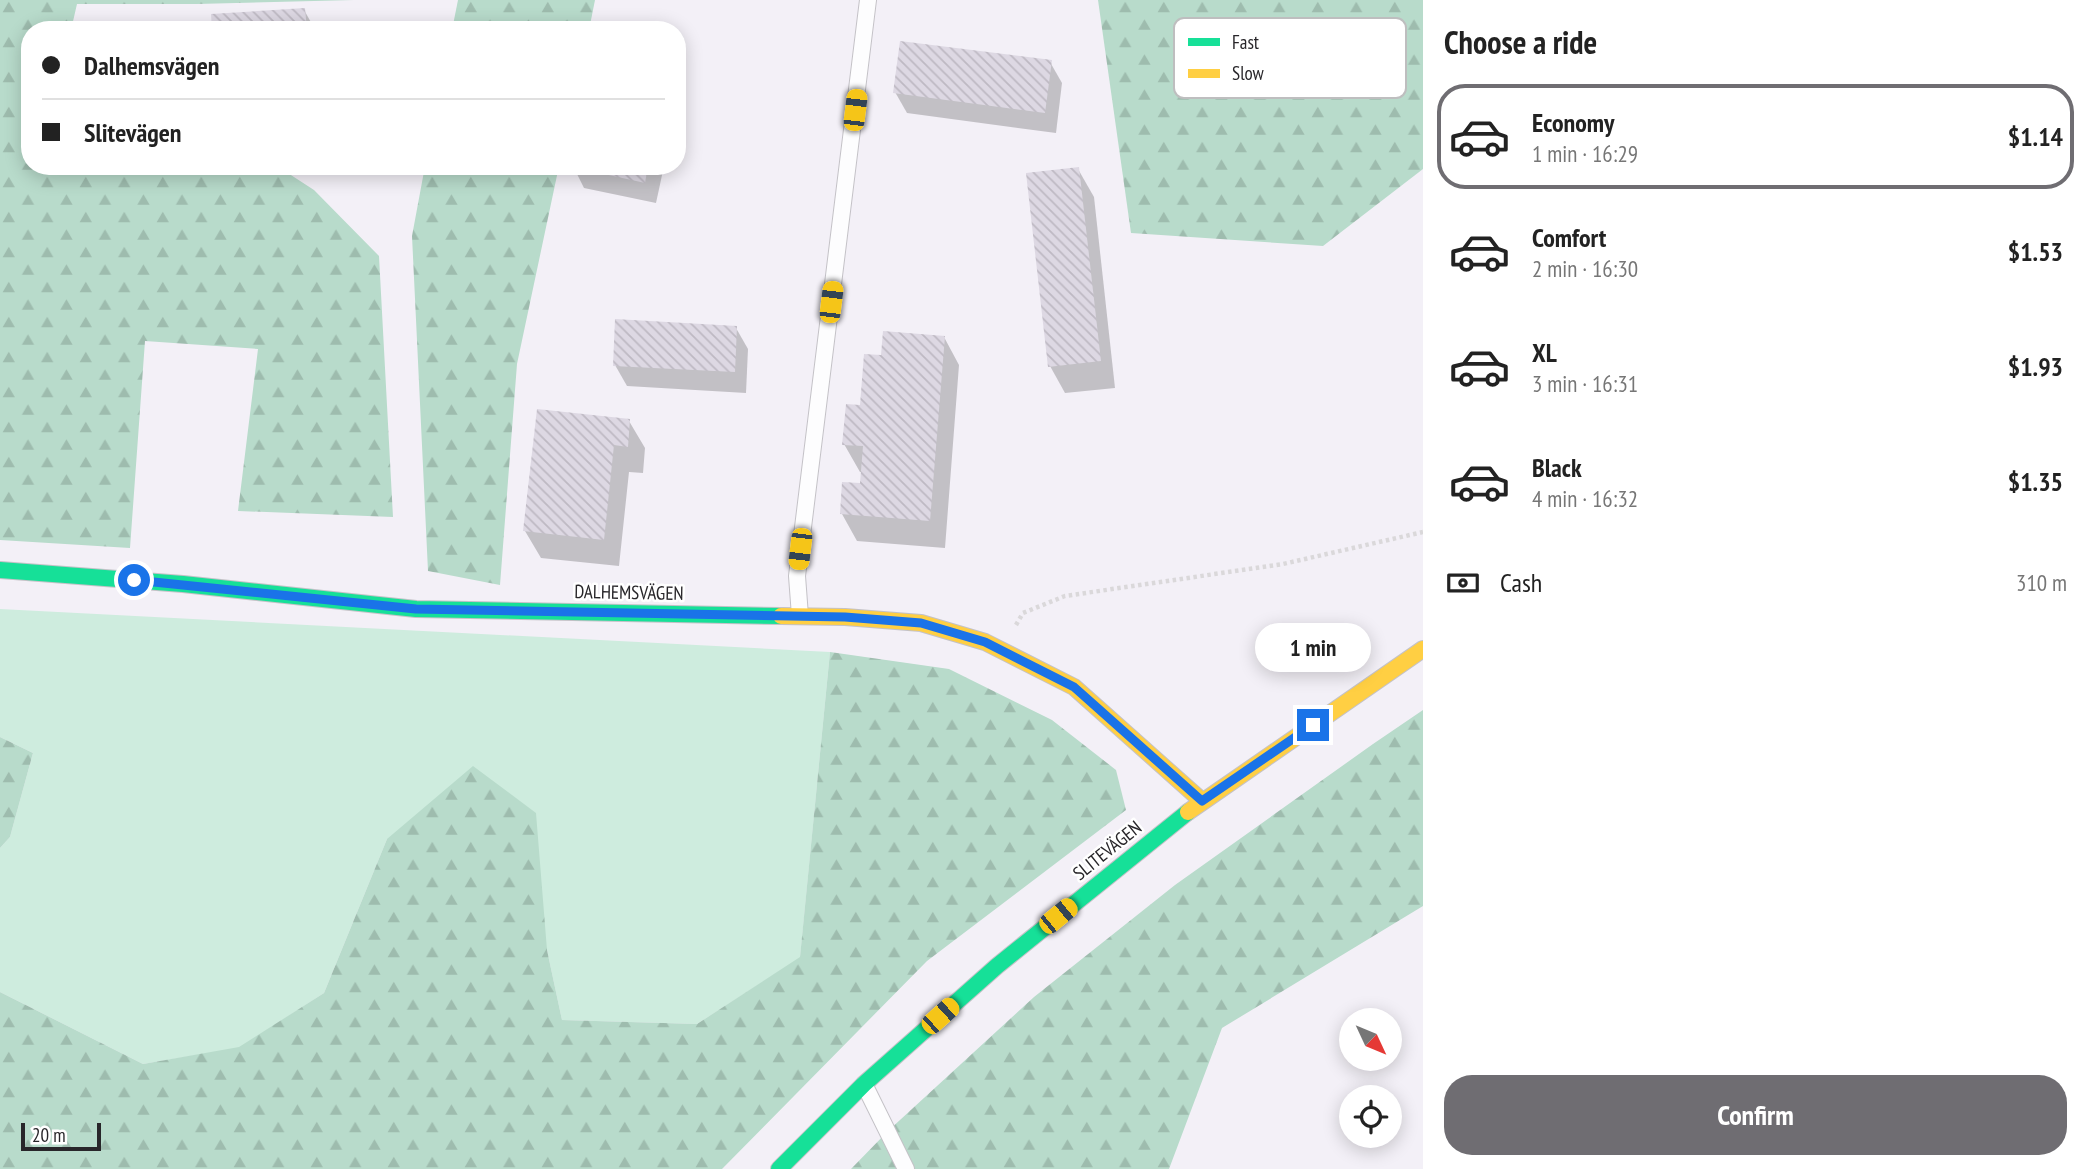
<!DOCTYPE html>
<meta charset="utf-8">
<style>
body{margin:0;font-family:"PT Sans Narrow",sans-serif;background:#f6f6f6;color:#222;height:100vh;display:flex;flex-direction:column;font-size:26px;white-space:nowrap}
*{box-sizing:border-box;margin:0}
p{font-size:23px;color:#767676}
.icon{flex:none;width:38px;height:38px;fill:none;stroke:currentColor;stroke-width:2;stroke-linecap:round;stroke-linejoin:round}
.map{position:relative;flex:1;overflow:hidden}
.details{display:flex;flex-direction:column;background:#fff;width:665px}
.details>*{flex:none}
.guide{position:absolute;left:21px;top:21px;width:665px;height:154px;border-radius:28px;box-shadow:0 4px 18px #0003;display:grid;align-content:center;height:154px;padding:0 21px;background:#fff}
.needle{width:46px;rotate:134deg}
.tools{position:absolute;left:1339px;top:1008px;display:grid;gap:14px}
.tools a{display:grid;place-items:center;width:63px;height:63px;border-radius:50%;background:#fff;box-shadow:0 4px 18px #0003;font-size:35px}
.scale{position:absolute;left:21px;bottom:18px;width:80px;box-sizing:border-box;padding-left:7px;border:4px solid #28262a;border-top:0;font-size:19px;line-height:24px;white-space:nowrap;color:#28262a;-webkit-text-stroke:5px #fff;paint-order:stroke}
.end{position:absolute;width:32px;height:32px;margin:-16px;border:9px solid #1a73e8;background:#fff;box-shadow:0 0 0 4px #fff}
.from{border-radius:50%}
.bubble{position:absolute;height:49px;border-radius:24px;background:#fff;box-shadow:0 4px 18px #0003;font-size:23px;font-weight:800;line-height:49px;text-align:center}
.car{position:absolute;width:21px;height:42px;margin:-21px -10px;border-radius:9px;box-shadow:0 0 5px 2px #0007;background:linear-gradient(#f5c518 24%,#345 0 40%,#f5c518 0 76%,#345 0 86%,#f5c518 0)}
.guide b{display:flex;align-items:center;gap:24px;height:66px;font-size:26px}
.guide b+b{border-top:2px solid #e0e0e0}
.guide i{width:18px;height:18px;background:#222}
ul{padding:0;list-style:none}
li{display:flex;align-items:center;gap:21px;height:105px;margin:0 14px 10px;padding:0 7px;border:4px solid transparent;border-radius:28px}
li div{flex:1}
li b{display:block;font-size:26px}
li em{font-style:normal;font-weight:800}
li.on{border-color:#6f6d72}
li>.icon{width:63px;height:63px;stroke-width:1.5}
h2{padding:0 21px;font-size:32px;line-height:84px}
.pay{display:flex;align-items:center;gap:18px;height:77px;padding:0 21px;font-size:26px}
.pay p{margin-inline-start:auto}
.primary-button{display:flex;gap:14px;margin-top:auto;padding:14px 21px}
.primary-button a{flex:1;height:80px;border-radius:28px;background:#6f6d72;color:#fff;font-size:28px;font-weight:800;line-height:80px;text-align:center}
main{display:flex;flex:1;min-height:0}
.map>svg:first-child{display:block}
</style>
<main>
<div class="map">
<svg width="1423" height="1169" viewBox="0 0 1423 1169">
<defs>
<pattern id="forest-firs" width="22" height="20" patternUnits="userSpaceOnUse" patternTransform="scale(1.75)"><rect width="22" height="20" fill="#b8dbcb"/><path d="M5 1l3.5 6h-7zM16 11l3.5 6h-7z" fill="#9ebcae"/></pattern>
<pattern id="building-back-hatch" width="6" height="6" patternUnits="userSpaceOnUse" patternTransform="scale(1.75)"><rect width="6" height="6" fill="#ddd8e3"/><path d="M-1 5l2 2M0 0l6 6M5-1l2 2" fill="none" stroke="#beb9c3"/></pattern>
</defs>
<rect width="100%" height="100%" fill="#f3f0f7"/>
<!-- grass -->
<path fill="#ceecde" d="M 0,609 L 830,652 L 800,958 L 697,1024 L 562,1020 L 547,950 L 387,839 L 324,993 L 239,1048 L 143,1064 L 0,992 L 0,848 L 10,837 L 33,753 L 0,737 Z"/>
<!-- forest -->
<g fill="url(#forest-firs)">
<path d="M 0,0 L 354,0 L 197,4 L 77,4 L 71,30 L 30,30 L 30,166 L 277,166 L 314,190 L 379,256 L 393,517 L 238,511 L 258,349 L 145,341 L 130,548 L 0,540 Z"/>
<path d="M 458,0 L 595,0 L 589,30 L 452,30 Z"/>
<path d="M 1098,0 L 1423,0 L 1423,169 L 1323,246 L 1131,233 Z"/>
<path d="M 425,166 L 559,166 L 517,364 L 500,585 L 428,571 L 412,236 Z"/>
<path d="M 830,652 L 949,669 L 1052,720 L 1116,770 L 1126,810 L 927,961 L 722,1169 L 0,1169 L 0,992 L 143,1064 L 239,1047 L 324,993 L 387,839 L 473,766 L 536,813 L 547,950 L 562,1020 L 697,1024 L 800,957 Z"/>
<path d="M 1423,710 L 1423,906 L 1222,1028 L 1169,1169 L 851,1169 L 888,1131 L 1034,997 L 1175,885 L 1373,744 Z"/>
<path d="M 0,737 L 33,753 L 10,837 L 0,848 Z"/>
</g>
<!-- shadow -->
<g fill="#0003">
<path d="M 304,10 L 312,24 L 313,30 L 214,30 Z"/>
<path d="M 1050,62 L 1062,83 L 1056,133 L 907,113 L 895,92 Z"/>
<path d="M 573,166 L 664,166 L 656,203 L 584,188 Z"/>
<path d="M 1078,169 L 1094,197 L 1115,388 L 1065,393 L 1050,366 Z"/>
<path d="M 736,328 L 748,349 L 746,393 L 627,386 L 615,365 Z"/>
<path d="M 944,337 L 959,365 L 945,548 L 857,541 L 842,514 L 861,485 L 863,472 L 860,472 L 844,444 L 883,357 Z"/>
<path d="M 629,421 L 645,448 L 643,473 L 629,472 L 619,566 L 541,558 L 525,531 Z"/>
</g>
<!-- building -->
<g fill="url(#building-back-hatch)">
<path d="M 305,8 L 307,30 L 212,30 L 211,14 Z"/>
<path d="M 900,41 L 1052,60 L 1045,113 L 893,93 Z"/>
<path d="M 568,166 L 648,166 L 645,183 Z"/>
<path d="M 1079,167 L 1101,361 L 1048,367 L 1026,173 Z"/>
<path d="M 615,319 L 737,326 L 735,372 L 613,366 Z"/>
<path d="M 883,331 L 945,336 L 930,521 L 840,514 L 842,482 L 860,483 L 863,446 L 842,445 L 846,404 L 860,405 L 864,354 L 881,355 Z"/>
<path d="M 537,409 L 630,419 L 628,447 L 614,445 L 604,540 L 523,531 Z"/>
</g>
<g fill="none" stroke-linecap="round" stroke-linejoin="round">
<!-- lane casing -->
<g stroke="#c4c2c7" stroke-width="18">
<g id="lane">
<path d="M 800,616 L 797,576 L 868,0"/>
<path d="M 864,1084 L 906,1169"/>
</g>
</g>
<!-- fast casing -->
<g stroke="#c4c2c7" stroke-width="18">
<g id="fast">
<path d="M 0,570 L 183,584 L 416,609 L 781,616"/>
<path d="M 779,1169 L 864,1084 L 997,966 L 1188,812"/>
</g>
</g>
<!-- slow casing -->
<g stroke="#c4c2c7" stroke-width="18">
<g id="slow">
<path d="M 781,616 L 845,617 L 921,623 L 985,642 L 1074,687 L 1202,801"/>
<path d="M 1188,812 L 1423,649"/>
</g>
</g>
<!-- path -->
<path stroke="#dad8da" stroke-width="4.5" stroke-dasharray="3.5 3.5" stroke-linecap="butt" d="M 1016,625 L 1023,613 L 1065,596 L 1283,564 L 1423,532"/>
<!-- lane -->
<use href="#lane" stroke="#fdfdfe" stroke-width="16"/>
<!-- fast -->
<use href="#fast" stroke="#16e098" stroke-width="16"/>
<!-- slow -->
<use href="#slow" stroke="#ffcf43" stroke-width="16"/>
</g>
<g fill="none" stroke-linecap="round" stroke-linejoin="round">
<!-- route -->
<path stroke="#1a73e8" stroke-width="9" d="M 134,580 L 416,609 L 845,617 L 921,623 L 985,642 L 1074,687 L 1202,801 L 1313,725"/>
</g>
<g text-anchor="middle" stroke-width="5" stroke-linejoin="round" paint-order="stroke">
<!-- street labels -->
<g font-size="19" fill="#28262a" stroke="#fff">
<text transform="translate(629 592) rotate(1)" y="7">DALHEMSVÄGEN</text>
<text transform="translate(1107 850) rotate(-39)" y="7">SLITEVÄGEN</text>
</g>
</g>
<!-- legend -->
<rect x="1174" y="18" width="232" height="80" rx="10" fill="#fff" stroke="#bebebf" stroke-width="2"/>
<rect x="1188" y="38" width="32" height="8" fill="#16e098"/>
<rect x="1188" y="69" width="32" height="9" fill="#ffcf43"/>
<g font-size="19" fill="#28262a">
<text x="1232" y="49">Fast</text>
<text x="1232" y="80">Slow</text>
</g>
</svg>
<div class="tools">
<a><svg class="needle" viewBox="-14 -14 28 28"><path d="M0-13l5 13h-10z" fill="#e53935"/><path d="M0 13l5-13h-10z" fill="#767676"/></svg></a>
<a><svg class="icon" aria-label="locate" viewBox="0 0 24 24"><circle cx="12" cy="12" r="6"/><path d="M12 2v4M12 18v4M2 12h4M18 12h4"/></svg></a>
</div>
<div class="scale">20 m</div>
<i class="end from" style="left:134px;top:580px"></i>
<i class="end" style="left:1313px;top:725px"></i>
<div class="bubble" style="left:1255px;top:623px;width:116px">1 min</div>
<i class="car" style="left:855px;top:110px;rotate:7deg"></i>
<i class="car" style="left:831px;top:302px;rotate:7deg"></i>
<i class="car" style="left:800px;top:549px;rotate:187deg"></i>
<i class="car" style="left:1058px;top:916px;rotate:51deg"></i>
<i class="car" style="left:940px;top:1016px;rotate:48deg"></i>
<div class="guide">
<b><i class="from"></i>Dalhemsvägen</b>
<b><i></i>Slitevägen</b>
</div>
</div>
<section class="details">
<h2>Choose a ride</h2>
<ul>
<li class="on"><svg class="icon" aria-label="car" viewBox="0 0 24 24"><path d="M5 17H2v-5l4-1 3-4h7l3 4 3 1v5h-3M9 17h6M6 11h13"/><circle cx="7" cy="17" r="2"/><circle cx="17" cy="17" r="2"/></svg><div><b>Economy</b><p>1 min · 16:29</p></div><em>$1.14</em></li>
<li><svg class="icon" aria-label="car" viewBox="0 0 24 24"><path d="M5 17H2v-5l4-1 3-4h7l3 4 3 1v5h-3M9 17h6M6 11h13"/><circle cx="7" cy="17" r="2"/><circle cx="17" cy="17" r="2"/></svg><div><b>Comfort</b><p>2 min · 16:30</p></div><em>$1.53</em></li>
<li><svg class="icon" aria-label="car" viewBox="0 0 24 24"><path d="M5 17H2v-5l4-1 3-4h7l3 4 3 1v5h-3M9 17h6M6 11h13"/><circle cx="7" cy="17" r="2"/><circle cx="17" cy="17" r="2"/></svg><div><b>XL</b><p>3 min · 16:31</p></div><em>$1.93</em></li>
<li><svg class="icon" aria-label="car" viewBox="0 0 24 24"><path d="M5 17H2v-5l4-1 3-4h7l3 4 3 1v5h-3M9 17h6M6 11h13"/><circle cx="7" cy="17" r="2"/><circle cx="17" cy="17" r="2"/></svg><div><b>Black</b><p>4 min · 16:32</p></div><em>$1.35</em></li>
</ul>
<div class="pay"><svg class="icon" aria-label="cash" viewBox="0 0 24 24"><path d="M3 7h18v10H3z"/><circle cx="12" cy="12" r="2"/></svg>Cash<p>310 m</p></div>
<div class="primary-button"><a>Confirm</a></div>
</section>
</main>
